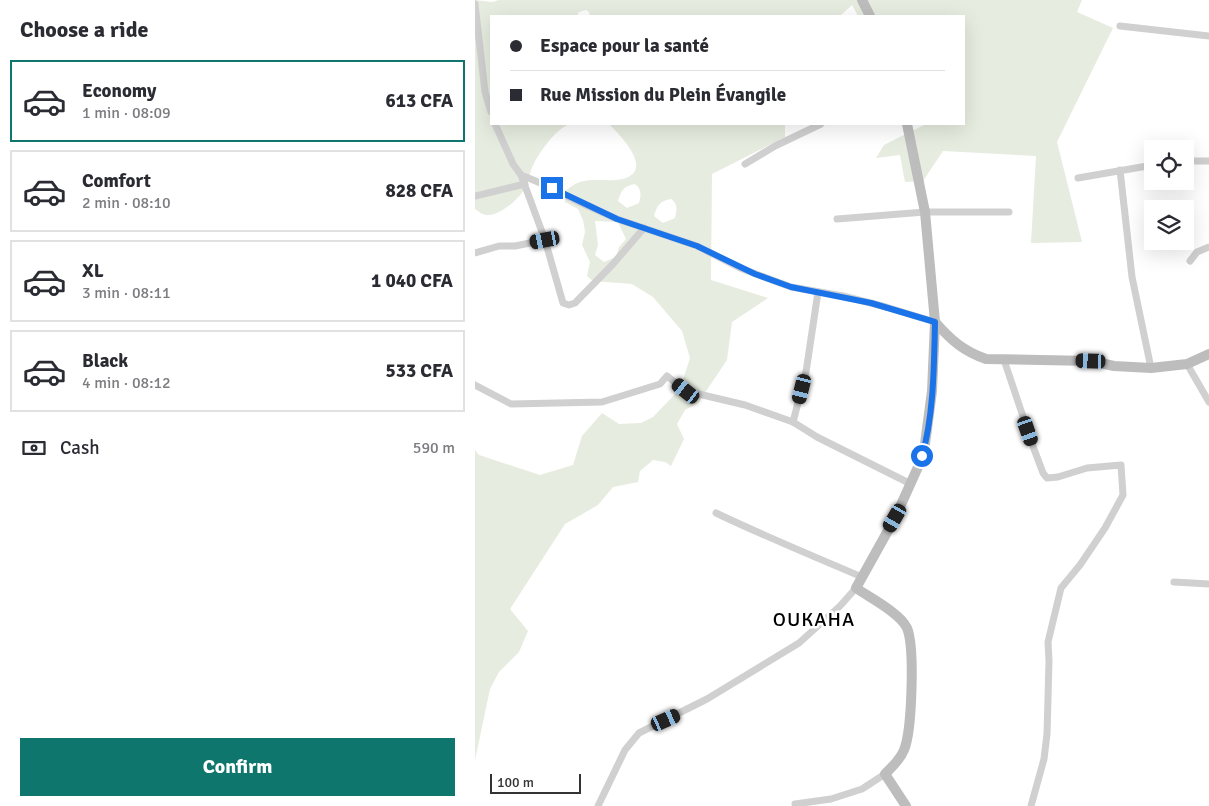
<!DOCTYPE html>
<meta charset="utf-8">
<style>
body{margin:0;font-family:Signika,sans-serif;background:#f2f2f3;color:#2b2b33;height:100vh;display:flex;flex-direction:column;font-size:19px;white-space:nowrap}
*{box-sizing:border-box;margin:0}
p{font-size:16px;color:#7c7c81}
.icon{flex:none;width:28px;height:28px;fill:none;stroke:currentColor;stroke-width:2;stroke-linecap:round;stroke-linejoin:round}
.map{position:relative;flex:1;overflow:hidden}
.details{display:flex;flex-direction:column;background:#fff;width:475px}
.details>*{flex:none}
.top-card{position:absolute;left:15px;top:15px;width:475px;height:110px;border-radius:0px;box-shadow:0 5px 20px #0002;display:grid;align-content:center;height:110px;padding:0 20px;background:#fff}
.buttons{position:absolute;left:669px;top:140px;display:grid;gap:10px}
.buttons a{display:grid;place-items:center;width:50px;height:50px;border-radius:0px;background:#fff;box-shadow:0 5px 20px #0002;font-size:25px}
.scale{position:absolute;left:15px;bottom:12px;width:91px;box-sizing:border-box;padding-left:5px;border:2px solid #333;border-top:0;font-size:14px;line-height:18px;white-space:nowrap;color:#333;-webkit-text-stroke:4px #fff;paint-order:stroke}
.end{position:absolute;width:22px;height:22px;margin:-11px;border:6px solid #1a73e8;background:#fff;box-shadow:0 0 0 2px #fff}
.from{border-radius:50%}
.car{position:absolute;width:15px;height:30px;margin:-15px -8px;border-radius:6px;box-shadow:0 0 4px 1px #0007;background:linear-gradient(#222 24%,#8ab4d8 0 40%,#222 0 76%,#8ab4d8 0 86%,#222 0)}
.top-card b{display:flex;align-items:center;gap:18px;height:48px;font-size:19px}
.top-card b+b{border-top:1px solid #e1e1e2}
.top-card i{width:12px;height:12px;background:#2b2b33}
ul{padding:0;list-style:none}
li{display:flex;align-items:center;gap:15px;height:82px;margin:0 10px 8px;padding:0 10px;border:2px solid #e1e1e2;border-radius:0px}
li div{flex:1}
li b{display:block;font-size:19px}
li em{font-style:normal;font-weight:700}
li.active{border-color:#0f766e}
li>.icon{width:45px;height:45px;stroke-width:1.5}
h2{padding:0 20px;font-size:22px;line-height:60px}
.pay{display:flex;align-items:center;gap:12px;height:55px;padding:0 20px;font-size:19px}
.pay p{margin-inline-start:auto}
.button{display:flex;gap:10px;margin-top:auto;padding:10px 20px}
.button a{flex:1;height:58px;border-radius:0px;background:#0f766e;color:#fff;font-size:20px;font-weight:700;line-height:58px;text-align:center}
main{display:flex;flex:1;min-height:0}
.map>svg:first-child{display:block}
</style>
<main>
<section class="details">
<h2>Choose a ride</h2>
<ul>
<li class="active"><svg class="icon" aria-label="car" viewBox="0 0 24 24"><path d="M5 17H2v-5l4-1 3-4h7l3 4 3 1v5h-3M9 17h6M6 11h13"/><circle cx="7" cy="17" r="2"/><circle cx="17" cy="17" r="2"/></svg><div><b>Economy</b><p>1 min · 08:09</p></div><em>613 CFA</em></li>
<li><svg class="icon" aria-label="car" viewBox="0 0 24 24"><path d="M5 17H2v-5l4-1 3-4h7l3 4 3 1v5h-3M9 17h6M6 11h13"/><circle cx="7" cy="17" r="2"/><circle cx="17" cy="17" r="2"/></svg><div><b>Comfort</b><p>2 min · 08:10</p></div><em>828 CFA</em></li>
<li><svg class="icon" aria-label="car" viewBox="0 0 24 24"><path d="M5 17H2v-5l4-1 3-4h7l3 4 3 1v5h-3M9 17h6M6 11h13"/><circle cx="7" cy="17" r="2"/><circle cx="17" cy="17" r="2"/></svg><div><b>XL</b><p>3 min · 08:11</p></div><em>1 040 CFA</em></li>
<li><svg class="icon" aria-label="car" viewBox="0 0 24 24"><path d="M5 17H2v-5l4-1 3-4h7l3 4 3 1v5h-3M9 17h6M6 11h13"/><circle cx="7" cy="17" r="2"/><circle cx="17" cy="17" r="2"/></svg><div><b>Black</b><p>4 min · 08:12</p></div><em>533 CFA</em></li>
</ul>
<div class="pay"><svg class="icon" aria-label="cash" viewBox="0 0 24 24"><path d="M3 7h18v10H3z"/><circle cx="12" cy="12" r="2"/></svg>Cash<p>590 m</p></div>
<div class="button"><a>Confirm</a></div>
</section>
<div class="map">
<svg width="734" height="806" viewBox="0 0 734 806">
<rect width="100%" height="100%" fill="#fff"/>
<!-- green -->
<g fill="#e6ecdf" fill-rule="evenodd">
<path d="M 0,0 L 17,2 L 24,0 L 607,0 L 602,12 L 638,28 L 582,142 L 607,242 L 556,243 L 561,156 L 468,151 L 448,181 L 430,182 L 425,155 L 401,158 L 409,145 L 451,124 L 489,124 L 489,16 L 383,16 L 377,5 L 365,16 L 115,16 L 114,12 L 111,10 L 104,12 L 102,16 L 16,16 L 16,124 L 95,124 C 80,129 62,155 56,170 C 54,177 52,185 48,191 C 43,200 24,215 14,215 C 9,216 4,212 0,209 Z"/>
<path d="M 134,124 L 310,124 L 310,137 L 237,174 L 236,280 L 293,298 L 257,322 L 252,360 L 223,403 L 210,410 L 202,424 L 209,439 L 196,466 L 190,462 L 178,460 L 165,471 L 163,482 L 138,487 L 123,505 L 90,524 L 35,609 L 53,631 L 44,652 L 24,672 L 15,689 L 0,760 L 0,450 L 4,455 L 65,475 L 98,465 L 107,436 L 127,413 L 144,424 L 166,423 L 178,417 L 205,389 L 215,358 L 207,331 L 178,297 L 157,284 L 118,281 L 112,276 L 115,262 L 107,245 L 110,232 L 108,220 L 103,209 L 90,202 L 85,195 C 91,191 98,184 105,182 C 119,178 134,182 148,179 C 180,170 145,135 134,124 ZM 160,184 C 167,189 166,196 164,203 L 152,208 L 143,201 C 146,190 149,186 160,184 ZM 196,199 C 203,204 202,210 200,218 L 188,223 L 179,216 C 182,205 185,201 196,199 ZM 120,221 L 143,222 L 151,239 L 144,247 L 141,257 L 129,262 L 120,255 L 123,245 Z"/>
</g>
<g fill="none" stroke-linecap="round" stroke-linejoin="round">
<!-- street -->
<g stroke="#d0d0d0" stroke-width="7">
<path d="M 0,4 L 10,92 L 16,112"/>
<path d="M 645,26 L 734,36"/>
<path d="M 20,124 L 38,164 L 46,175 L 63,182 L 104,202 L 142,219 L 222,246 L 265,268 L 316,287 L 368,296 L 411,307 L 460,322"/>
<path d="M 710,161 L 734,161"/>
<path d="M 270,164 L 300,146 L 346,124"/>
<path d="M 645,170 L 657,277 L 676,368"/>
<path d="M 46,175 L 70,240 L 88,303 L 94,305 L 100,303 L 138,264 L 169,228"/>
<path d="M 603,178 L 678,165"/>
<path d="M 0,196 L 50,184"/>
<path d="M 362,219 L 450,212 L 534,212"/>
<path d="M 0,253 L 24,246 L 40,246 L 70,240"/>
<path d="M 715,261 L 722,252 L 734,247"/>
<path d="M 529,360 L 559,449 L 568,473 L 572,478 L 583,477 L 612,468 L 646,465 L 648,495 L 630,528 L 605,565 L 586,588 L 573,642 L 574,661 L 572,734 L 569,759 L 556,806"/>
<path d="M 712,364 L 734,402"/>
<path d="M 0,385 L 36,404 L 127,402 L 185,384 L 192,376 L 211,391 L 270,405 L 318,422 L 342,437 L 436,484"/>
<path d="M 318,422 L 331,372 L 343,292"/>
<path d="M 241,513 C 289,536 338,556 387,577"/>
<path d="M 699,582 L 734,584"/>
<path d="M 320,804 L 356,799 L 387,789 L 410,774"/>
<path d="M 123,806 L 150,750 L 164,733 L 232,699 L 324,643 L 365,606 L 381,588"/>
</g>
<!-- secondary -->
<g stroke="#bdbdbd" stroke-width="10">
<path d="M 387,0 L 395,16"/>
<path d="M 460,322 C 476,340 488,351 511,359 L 616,361 L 639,366 L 676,368 L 712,364 L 734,354"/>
<path d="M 431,806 L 410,774 C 417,767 425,760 429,750 C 437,731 440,647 432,628 C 425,613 394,597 381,588 L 420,518 L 443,467 L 450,444 L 457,391 L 460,322 L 450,212 L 432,124"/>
</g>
</g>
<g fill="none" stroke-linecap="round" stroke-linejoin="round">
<!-- route -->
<path stroke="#1a73e8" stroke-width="6" d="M 77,188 L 142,219 L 222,246 L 280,274 L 316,287 L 396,303 L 460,322 C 459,364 459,415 447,456"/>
</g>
<g text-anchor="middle" stroke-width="5" stroke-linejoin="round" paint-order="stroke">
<!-- neighbourhood labels -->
<g font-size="20" letter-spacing="1" fill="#000" stroke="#fff">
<text x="339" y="626">OUKAHA</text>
</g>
</g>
</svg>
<div class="buttons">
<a><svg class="icon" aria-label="locate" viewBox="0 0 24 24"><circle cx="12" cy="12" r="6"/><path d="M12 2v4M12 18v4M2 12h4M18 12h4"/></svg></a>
<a><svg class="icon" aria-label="layers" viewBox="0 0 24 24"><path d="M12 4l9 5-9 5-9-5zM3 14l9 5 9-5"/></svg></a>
</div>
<div class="scale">100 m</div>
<i class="end from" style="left:447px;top:456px"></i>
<i class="end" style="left:77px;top:188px"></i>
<i class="car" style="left:70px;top:240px;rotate:259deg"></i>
<i class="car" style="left:616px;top:361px;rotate:272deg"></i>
<i class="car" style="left:327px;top:389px;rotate:194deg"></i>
<i class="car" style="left:211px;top:391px;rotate:308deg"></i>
<i class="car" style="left:553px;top:431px;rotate:161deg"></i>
<i class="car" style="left:420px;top:518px;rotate:210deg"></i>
<i class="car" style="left:191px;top:720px;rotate:66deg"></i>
<div class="top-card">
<b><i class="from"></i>Espace pour la santé</b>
<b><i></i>Rue Mission du Plein Évangile</b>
</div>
</div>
</main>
